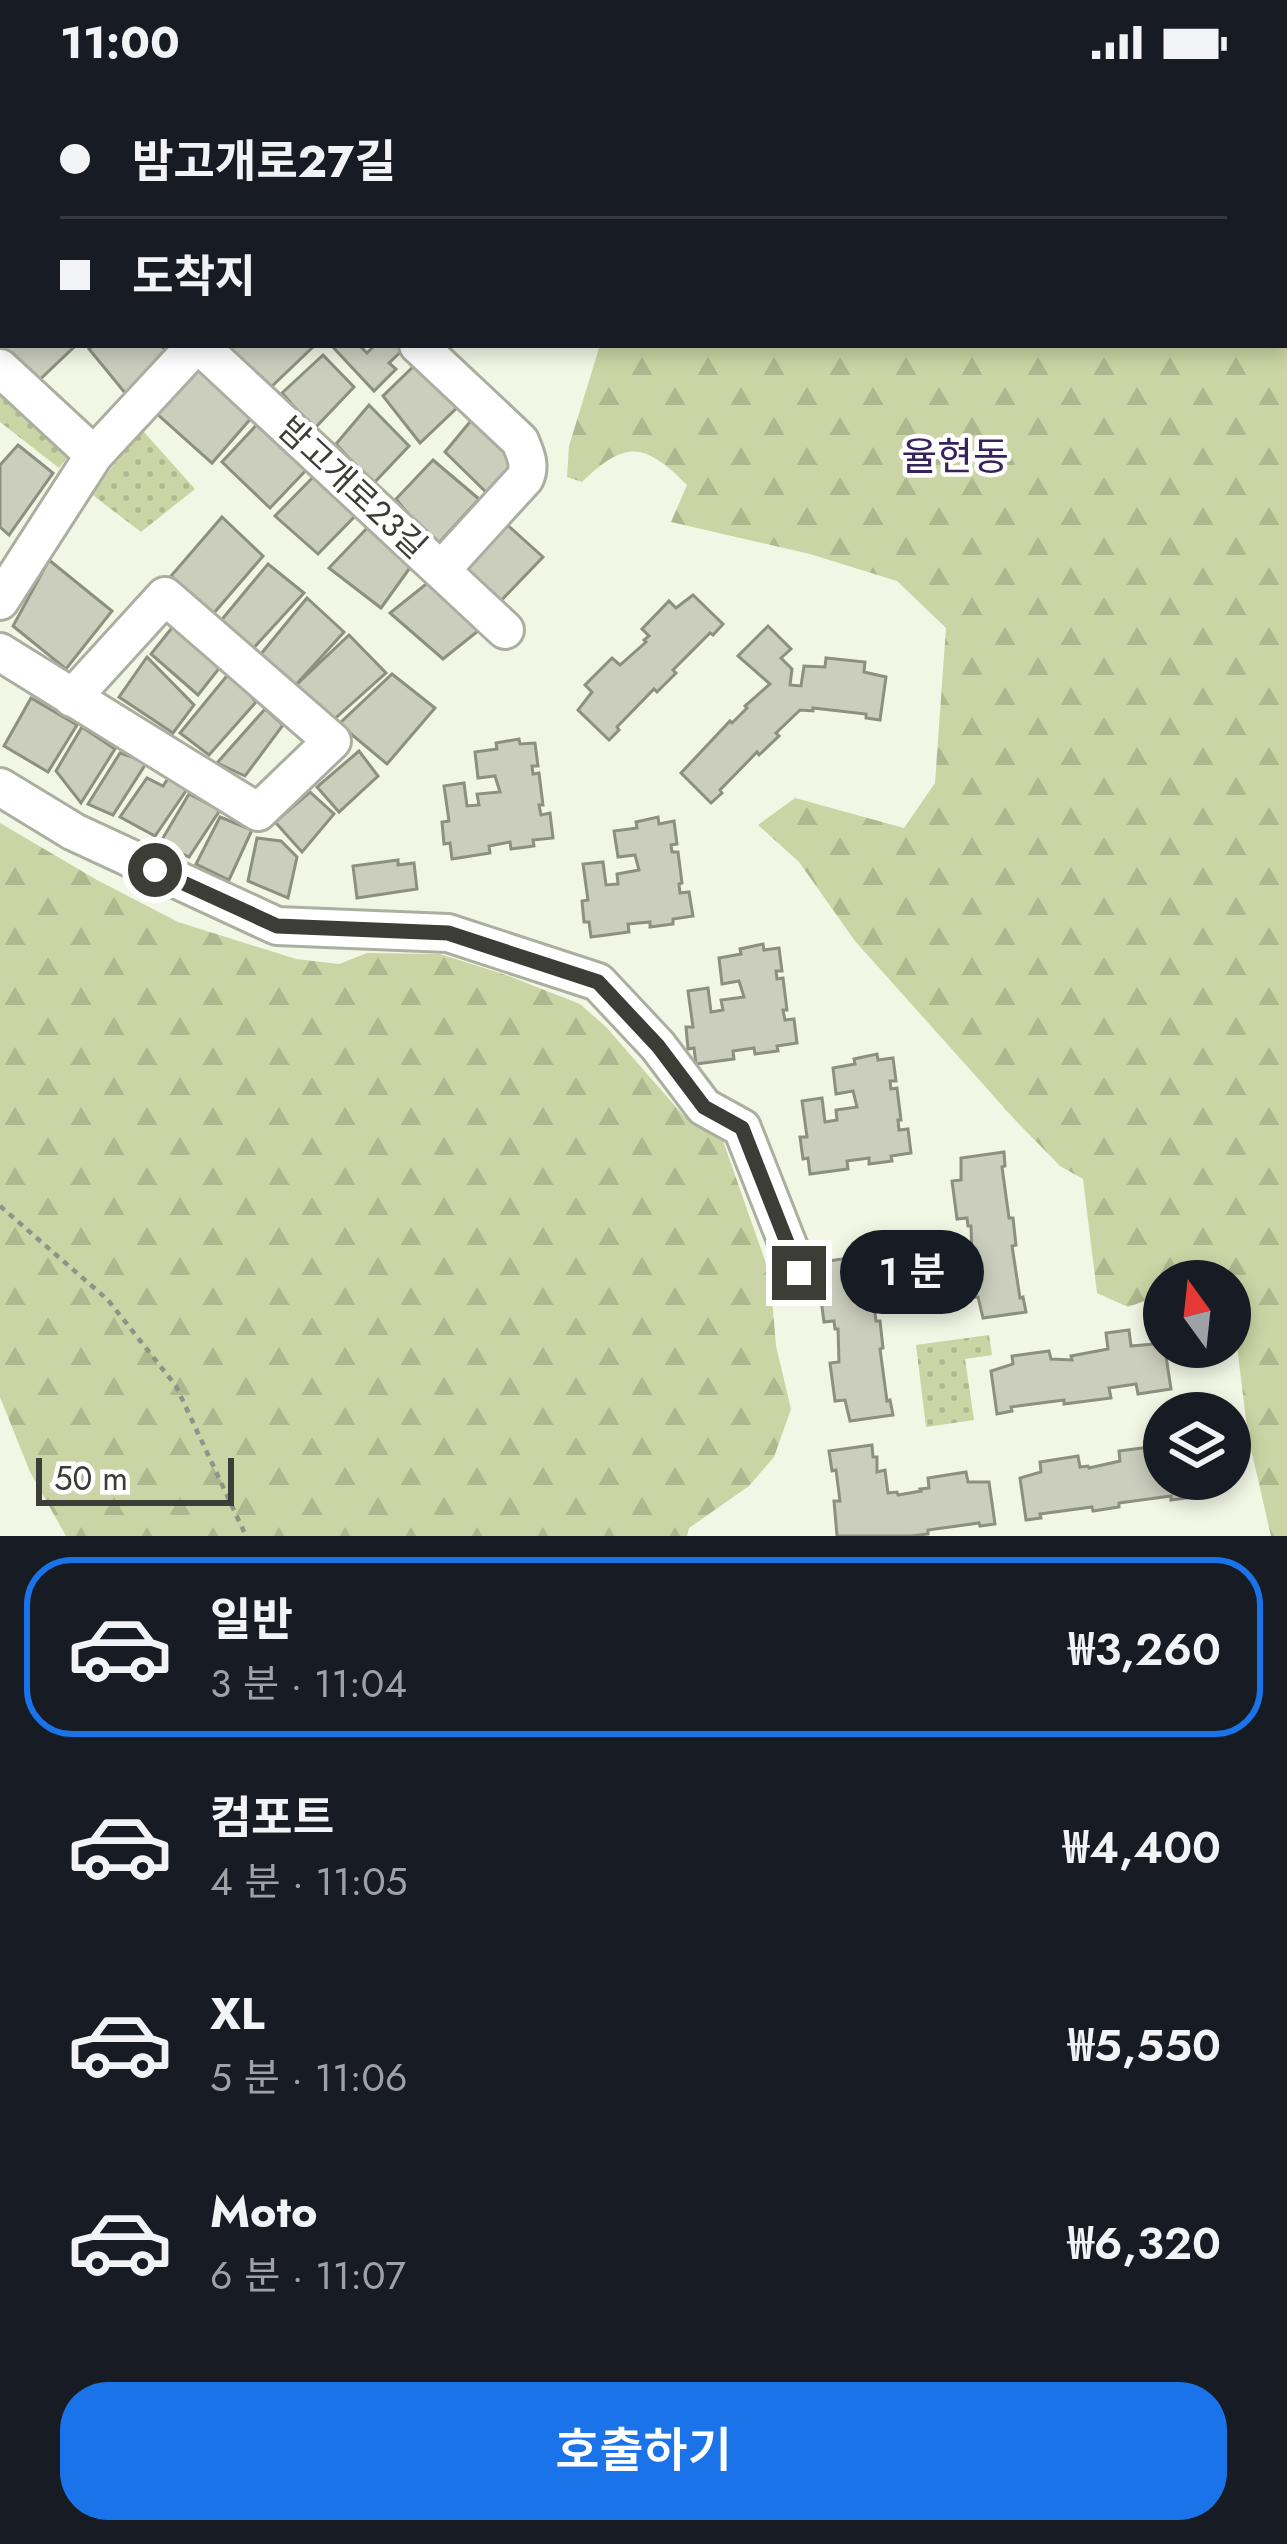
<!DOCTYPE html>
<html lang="ko">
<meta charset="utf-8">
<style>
body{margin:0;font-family:Jost,"Noto Sans KR",sans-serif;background:#20242c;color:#f1f3f6;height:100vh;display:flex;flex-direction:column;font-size:45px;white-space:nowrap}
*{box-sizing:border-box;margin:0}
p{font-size:39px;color:#9ea1a6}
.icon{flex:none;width:66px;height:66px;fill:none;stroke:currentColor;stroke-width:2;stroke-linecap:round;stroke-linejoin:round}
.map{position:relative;height:1452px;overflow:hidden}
.details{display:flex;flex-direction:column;background:#171b24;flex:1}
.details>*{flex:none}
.banner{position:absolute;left:0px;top:0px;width:1287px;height:264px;box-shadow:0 6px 18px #0003;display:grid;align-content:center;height:264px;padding:0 60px;background:#171b24}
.needle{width:78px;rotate:345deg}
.tools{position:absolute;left:1143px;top:1176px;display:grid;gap:24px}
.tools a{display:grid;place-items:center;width:108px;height:108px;border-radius:50%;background:#171b24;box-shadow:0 6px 18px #0003;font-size:60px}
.scale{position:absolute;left:36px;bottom:30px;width:198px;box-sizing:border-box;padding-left:12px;border:6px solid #3b3d36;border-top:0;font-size:33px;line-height:42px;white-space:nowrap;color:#3b3d36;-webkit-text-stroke:9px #fff;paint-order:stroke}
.end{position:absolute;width:54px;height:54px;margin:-27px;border:15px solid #3b3d36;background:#fff;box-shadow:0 0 0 6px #fff}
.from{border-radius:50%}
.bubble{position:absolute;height:84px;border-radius:42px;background:#171b24;box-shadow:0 6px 18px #0003;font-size:39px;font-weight:600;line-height:84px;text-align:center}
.banner b{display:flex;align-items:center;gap:42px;height:114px;font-size:45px}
.banner b+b{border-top:3px solid #363941}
.banner i{width:30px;height:30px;background:#f1f3f6}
ul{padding:21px 0 0;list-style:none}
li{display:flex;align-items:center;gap:36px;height:180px;margin:0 24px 18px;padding:0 36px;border:6px solid transparent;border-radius:48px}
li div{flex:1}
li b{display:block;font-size:45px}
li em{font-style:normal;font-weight:600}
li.active{border-color:#1a73e8}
li>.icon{width:108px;height:108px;stroke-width:1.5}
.button{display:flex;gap:24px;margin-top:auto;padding:24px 60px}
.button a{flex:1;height:138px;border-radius:48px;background:#1a73e8;color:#fff;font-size:48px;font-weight:600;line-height:138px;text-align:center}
.status{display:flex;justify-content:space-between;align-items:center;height:84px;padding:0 60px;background:#171b24;direction:ltr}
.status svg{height:33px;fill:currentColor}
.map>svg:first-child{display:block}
</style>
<div class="status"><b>11:00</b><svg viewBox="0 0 49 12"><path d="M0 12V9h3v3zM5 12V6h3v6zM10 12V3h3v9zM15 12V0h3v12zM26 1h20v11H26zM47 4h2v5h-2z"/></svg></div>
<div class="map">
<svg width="1287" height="1452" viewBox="0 0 1287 1452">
<defs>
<pattern id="forest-firs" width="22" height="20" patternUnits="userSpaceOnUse" patternTransform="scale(3)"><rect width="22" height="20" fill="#cad4a4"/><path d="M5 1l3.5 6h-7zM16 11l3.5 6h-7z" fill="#aeb78e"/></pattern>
<pattern id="park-dots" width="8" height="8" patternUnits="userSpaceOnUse" patternTransform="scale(3)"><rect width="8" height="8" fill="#cad4a4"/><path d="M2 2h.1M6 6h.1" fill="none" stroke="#aeb78e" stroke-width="1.8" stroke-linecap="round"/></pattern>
</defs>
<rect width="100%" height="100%" fill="#f2f6e4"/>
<!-- forest -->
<g fill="url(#forest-firs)">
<path d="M 312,0 L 1287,0 L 1287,1452 L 1271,1452 L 1248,1352 L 1234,1238 L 1230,1234 L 1230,1197 L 1164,1197 L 1164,1210 L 1128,1223 L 1097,1209 L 1083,1095 L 1060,1082 L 1016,1037 L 855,857 L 799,778 L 758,741 L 795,714 L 904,744 L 935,699 L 946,544 L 897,497 L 810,470 L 671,438 L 687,401 C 644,358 626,356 582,398 L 567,393 L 569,362 L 600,261 L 1284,261 L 1284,3 L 313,3 Z"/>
<path d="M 0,739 L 97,796 L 178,838 L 296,875 L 339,880 L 367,869 L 440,870 L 506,891 L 580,920 L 606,943 L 683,1031 L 722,1054 L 770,1191 L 776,1262 L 791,1325 L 774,1373 L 749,1402 L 689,1444 L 687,1452 L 66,1452 L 30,1388 L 0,1313 Z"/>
</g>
<!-- park -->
<g fill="url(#park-dots)">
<path d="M 0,311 L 68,372 L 59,384 L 0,338 Z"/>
<path d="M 143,347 L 195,405 L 141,448 L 90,409 Z"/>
<path d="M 989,1251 L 992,1271 L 965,1275 L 974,1336 L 926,1343 L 916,1261 Z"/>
</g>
<!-- building -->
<g fill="#cbcebd" stroke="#8d9081" stroke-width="3">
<path d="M 3,242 L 3,261 L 70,261 L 73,264 L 32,303 L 0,268 L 0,245 Z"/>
<path d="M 94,261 L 160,261 L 170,270 L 130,315 L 89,265 Z"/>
<path d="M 220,261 L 314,262 L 268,306 Z"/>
<path d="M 331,261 L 359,261 L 367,269 L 375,261 L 407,262 L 389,279 L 396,285 L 374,307 Z"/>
<path d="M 323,271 L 354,303 L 314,345 L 282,309 Z"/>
<path d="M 198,277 L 253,332 L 212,379 L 155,328 Z"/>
<path d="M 417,279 L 463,318 L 420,359 L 383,312 Z"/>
<path d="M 369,321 L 409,362 L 373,400 L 336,360 Z"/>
<path d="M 474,333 L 516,376 L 488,410 L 445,368 Z"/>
<path d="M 262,335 L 310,382 L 270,424 L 222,378 Z"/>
<path d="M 18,361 L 53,389 L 9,451 L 0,443 L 0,381 Z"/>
<path d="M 433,376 L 479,415 L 435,463 L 396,415 Z"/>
<path d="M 319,387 L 362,425 L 318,470 L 275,432 Z"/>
<path d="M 222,433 L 263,472 L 213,530 L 171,492 Z"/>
<path d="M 503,437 L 543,473 L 492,526 L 451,479 Z"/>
<path d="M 371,440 L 417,474 L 381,524 L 329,484 Z"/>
<path d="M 49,476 L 112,527 L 66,585 L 13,542 Z"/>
<path d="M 268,480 L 304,509 L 249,569 L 219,539 Z"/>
<path d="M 430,497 L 483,543 L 443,575 L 390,529 Z"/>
<path d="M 693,511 L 723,540 L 713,551 L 710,549 L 673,586 L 676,589 L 657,608 L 654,605 L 617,643 L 619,646 L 609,656 L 578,626 L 592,608 L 585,601 L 612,574 L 620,581 L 646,558 L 644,556 L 649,552 L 642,545 L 669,517 L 676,524 Z"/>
<path d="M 307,514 L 344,548 L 292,605 L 256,576 Z"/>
<path d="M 175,540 L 221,582 L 198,611 L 151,570 Z"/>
<path d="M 768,542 L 791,565 L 781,574 L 792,585 L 790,601 L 801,602 L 804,582 L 825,583 L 826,574 L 865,578 L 864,588 L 886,593 L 880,636 L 866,634 L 866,630 L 813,624 L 813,627 L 800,626 L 776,649 L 779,652 L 759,671 L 757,668 L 720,706 L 722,709 L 711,719 L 681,689 L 730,637 L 732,639 L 747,624 L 745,622 L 770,600 L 738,572 Z"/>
<path d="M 349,551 L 386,589 L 331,638 L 292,605 Z"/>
<path d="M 147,573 L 194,621 L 173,649 L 119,613 Z"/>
<path d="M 230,588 L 256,618 L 209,671 L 180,649 Z"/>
<path d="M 392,590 L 435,624 L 387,680 L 339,640 Z"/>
<path d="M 31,614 L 77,641 L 48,688 L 4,662 Z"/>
<path d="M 265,625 L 283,641 L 245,692 L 217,679 Z"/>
<path d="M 82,643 L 115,665 L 81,719 L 56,687 Z"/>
<path d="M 519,655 L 520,660 L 535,659 L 538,682 L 532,682 L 533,690 L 539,689 L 543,721 L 539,721 L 541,731 L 550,729 L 553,754 L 533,756 L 534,762 L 511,765 L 510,758 L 489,762 L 490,769 L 452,775 L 450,759 L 444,760 L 442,738 L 449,737 L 444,702 L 464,699 L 467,722 L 479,721 L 477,710 L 500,708 L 495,692 L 478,694 L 475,668 L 497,665 L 496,659 Z"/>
<path d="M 359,667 L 378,692 L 339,728 L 317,703 Z"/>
<path d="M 120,669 L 147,678 L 113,731 L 88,720 Z"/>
<path d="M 173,687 L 192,698 L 155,752 L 120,733 L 147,694 L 163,702 Z"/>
<path d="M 310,708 L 334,730 L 302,768 L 275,738 Z"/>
<path d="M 189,710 L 220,726 L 189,773 L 160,759 Z"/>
<path d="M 220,733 L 252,746 L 229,796 L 196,780 Z"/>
<path d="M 658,733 L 659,740 L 674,737 L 677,760 L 671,761 L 672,768 L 678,768 L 682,799 L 679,800 L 680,809 L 689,808 L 693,832 L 673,835 L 673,840 L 650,843 L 650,838 L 628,840 L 629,848 L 591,853 L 589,838 L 584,838 L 582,817 L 588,816 L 583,780 L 603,778 L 606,801 L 618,800 L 617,790 L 639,786 L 635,771 L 618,773 L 614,747 L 637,744 L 636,738 Z"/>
<path d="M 257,754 L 281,757 L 297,773 L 288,814 L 248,797 Z"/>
<path d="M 398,776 L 398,781 L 414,779 L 417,805 L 357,814 L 353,782 Z"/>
<path d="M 763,860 L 764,866 L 779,864 L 782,887 L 776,887 L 777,895 L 783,894 L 787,926 L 783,926 L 785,936 L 794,935 L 797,959 L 777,962 L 778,967 L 755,970 L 754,964 L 733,967 L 734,975 L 696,980 L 694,964 L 688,965 L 686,943 L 693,943 L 688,907 L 708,904 L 711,928 L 723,926 L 721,916 L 744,913 L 739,897 L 722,900 L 719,874 L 741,870 L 740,865 Z"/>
<path d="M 877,970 L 878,976 L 893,974 L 896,997 L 890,997 L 891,1005 L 897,1004 L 901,1036 L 898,1036 L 899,1046 L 908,1045 L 911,1069 L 891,1072 L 892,1077 L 869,1080 L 869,1074 L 847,1077 L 848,1085 L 810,1090 L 808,1074 L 803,1075 L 800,1053 L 807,1053 L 802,1017 L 822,1014 L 825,1038 L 837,1036 L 836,1026 L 857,1023 L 853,1007 L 836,1010 L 833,984 L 855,980 L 854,975 Z"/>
<path d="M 1004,1068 L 1005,1082 L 1002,1083 L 1009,1134 L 1013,1134 L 1016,1161 L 1012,1162 L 1020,1214 L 1023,1213 L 1026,1228 L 983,1234 L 978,1213 L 968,1214 L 963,1176 L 972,1175 L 971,1142 L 968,1142 L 967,1134 L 957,1135 L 952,1097 L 961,1096 L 961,1074 Z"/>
<path d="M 871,1171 L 873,1185 L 869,1186 L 876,1237 L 880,1237 L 883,1264 L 880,1265 L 887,1317 L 890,1316 L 893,1331 L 850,1337 L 845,1316 L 835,1317 L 830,1279 L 839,1278 L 838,1245 L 835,1245 L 834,1237 L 824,1238 L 819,1200 L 828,1199 L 828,1177 Z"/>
<path d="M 1129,1246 L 1131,1262 L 1164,1259 L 1171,1305 L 1138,1310 L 1136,1300 L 1109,1304 L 1111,1314 L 1064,1320 L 1064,1316 L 1011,1323 L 1012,1327 L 997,1330 L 991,1287 L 1013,1280 L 1012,1272 L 1049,1267 L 1051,1275 L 1072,1276 L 1071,1272 L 1108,1265 L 1106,1249 Z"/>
<path d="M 872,1361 L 873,1373 L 877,1373 L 877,1388 L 885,1386 L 888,1409 L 897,1408 L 898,1411 L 921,1407 L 920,1405 L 929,1404 L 928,1394 L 966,1388 L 968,1398 L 989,1398 L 995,1440 L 980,1442 L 979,1439 L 928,1446 L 928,1450 L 911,1452 L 837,1452 L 834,1417 L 840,1417 L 836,1386 L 832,1387 L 829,1367 Z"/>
<path d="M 1157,1362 L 1159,1372 L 1164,1371 L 1164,1395 L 1184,1395 L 1186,1414 L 1171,1416 L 1171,1412 L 1119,1419 L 1119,1423 L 1093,1427 L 1092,1423 L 1040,1430 L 1041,1434 L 1026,1436 L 1020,1394 L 1041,1388 L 1040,1378 L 1078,1372 L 1080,1383 L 1088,1382 L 1089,1384 L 1120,1377 L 1119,1367 Z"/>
</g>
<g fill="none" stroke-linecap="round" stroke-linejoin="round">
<!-- minor casing -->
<g stroke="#acaf9f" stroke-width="42">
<g id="minor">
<path d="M 136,0 L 139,3"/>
<path d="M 0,78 L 3,81"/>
<path d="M 199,261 L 505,546"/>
<path d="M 418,261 L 520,357 C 525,369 531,381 525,394 L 442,485"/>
<path d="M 0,284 L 94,371"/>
<path d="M 0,517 L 94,371 L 196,261"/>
<path d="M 0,568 L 258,728 L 332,657 L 165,512 L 72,614"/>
<path d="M 0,703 L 74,748 L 277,842 L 448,849 L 598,898 L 658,962 L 704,1023 L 742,1044 L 799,1189"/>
</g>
</g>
<!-- path -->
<path stroke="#909387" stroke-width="4.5" stroke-dasharray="6 6" stroke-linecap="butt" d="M 0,1122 L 108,1216 L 176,1302 L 246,1452"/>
<!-- minor -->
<use href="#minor" stroke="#fff" stroke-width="36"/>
</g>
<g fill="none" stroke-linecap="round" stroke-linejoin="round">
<!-- route -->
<path stroke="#3b3d36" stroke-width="15" d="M 155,786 L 277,842 L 448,849 L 598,898 L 658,962 L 704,1023 L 742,1044 L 799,1189"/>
</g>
<g text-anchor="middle" stroke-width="9" stroke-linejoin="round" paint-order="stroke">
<!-- street labels -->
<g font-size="33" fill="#3b3d36" stroke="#fff">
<text transform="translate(353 403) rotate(43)" y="12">밤고개로23길</text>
</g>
<!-- quarter labels -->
<g font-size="39" fill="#37225c" stroke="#fff">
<text x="955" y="386">율현동</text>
</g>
</g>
</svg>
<div class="tools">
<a><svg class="needle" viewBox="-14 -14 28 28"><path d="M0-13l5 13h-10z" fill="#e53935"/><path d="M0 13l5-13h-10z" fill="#9ea1a6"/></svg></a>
<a><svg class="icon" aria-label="layers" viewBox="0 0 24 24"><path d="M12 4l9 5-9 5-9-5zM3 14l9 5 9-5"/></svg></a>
</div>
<div class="scale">50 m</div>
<i class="end from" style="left:155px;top:786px"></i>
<i class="end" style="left:799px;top:1189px"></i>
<div class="bubble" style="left:840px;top:1146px;width:144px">1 분</div>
<div class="banner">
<b><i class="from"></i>밤고개로27길</b>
<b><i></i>도착지</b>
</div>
</div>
<section class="details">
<ul>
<li class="active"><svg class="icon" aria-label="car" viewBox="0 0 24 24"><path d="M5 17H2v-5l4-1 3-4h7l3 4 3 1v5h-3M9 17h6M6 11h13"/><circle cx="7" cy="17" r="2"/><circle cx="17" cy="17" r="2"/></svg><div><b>일반</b><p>3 분 · 11:04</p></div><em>₩3,260</em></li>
<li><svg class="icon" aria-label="car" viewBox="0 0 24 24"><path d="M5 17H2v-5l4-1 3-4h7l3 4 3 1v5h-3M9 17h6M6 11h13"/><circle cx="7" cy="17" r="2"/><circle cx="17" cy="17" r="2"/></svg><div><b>컴포트</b><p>4 분 · 11:05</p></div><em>₩4,400</em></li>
<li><svg class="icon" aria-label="car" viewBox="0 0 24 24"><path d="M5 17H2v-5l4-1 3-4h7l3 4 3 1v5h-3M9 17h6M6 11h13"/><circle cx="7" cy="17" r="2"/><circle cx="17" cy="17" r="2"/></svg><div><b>XL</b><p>5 분 · 11:06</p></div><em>₩5,550</em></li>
<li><svg class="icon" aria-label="car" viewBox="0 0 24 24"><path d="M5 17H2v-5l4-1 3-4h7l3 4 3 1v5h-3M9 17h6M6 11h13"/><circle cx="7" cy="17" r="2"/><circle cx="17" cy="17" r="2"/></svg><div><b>Moto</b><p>6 분 · 11:07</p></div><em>₩6,320</em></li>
</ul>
<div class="button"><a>호출하기</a></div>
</section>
